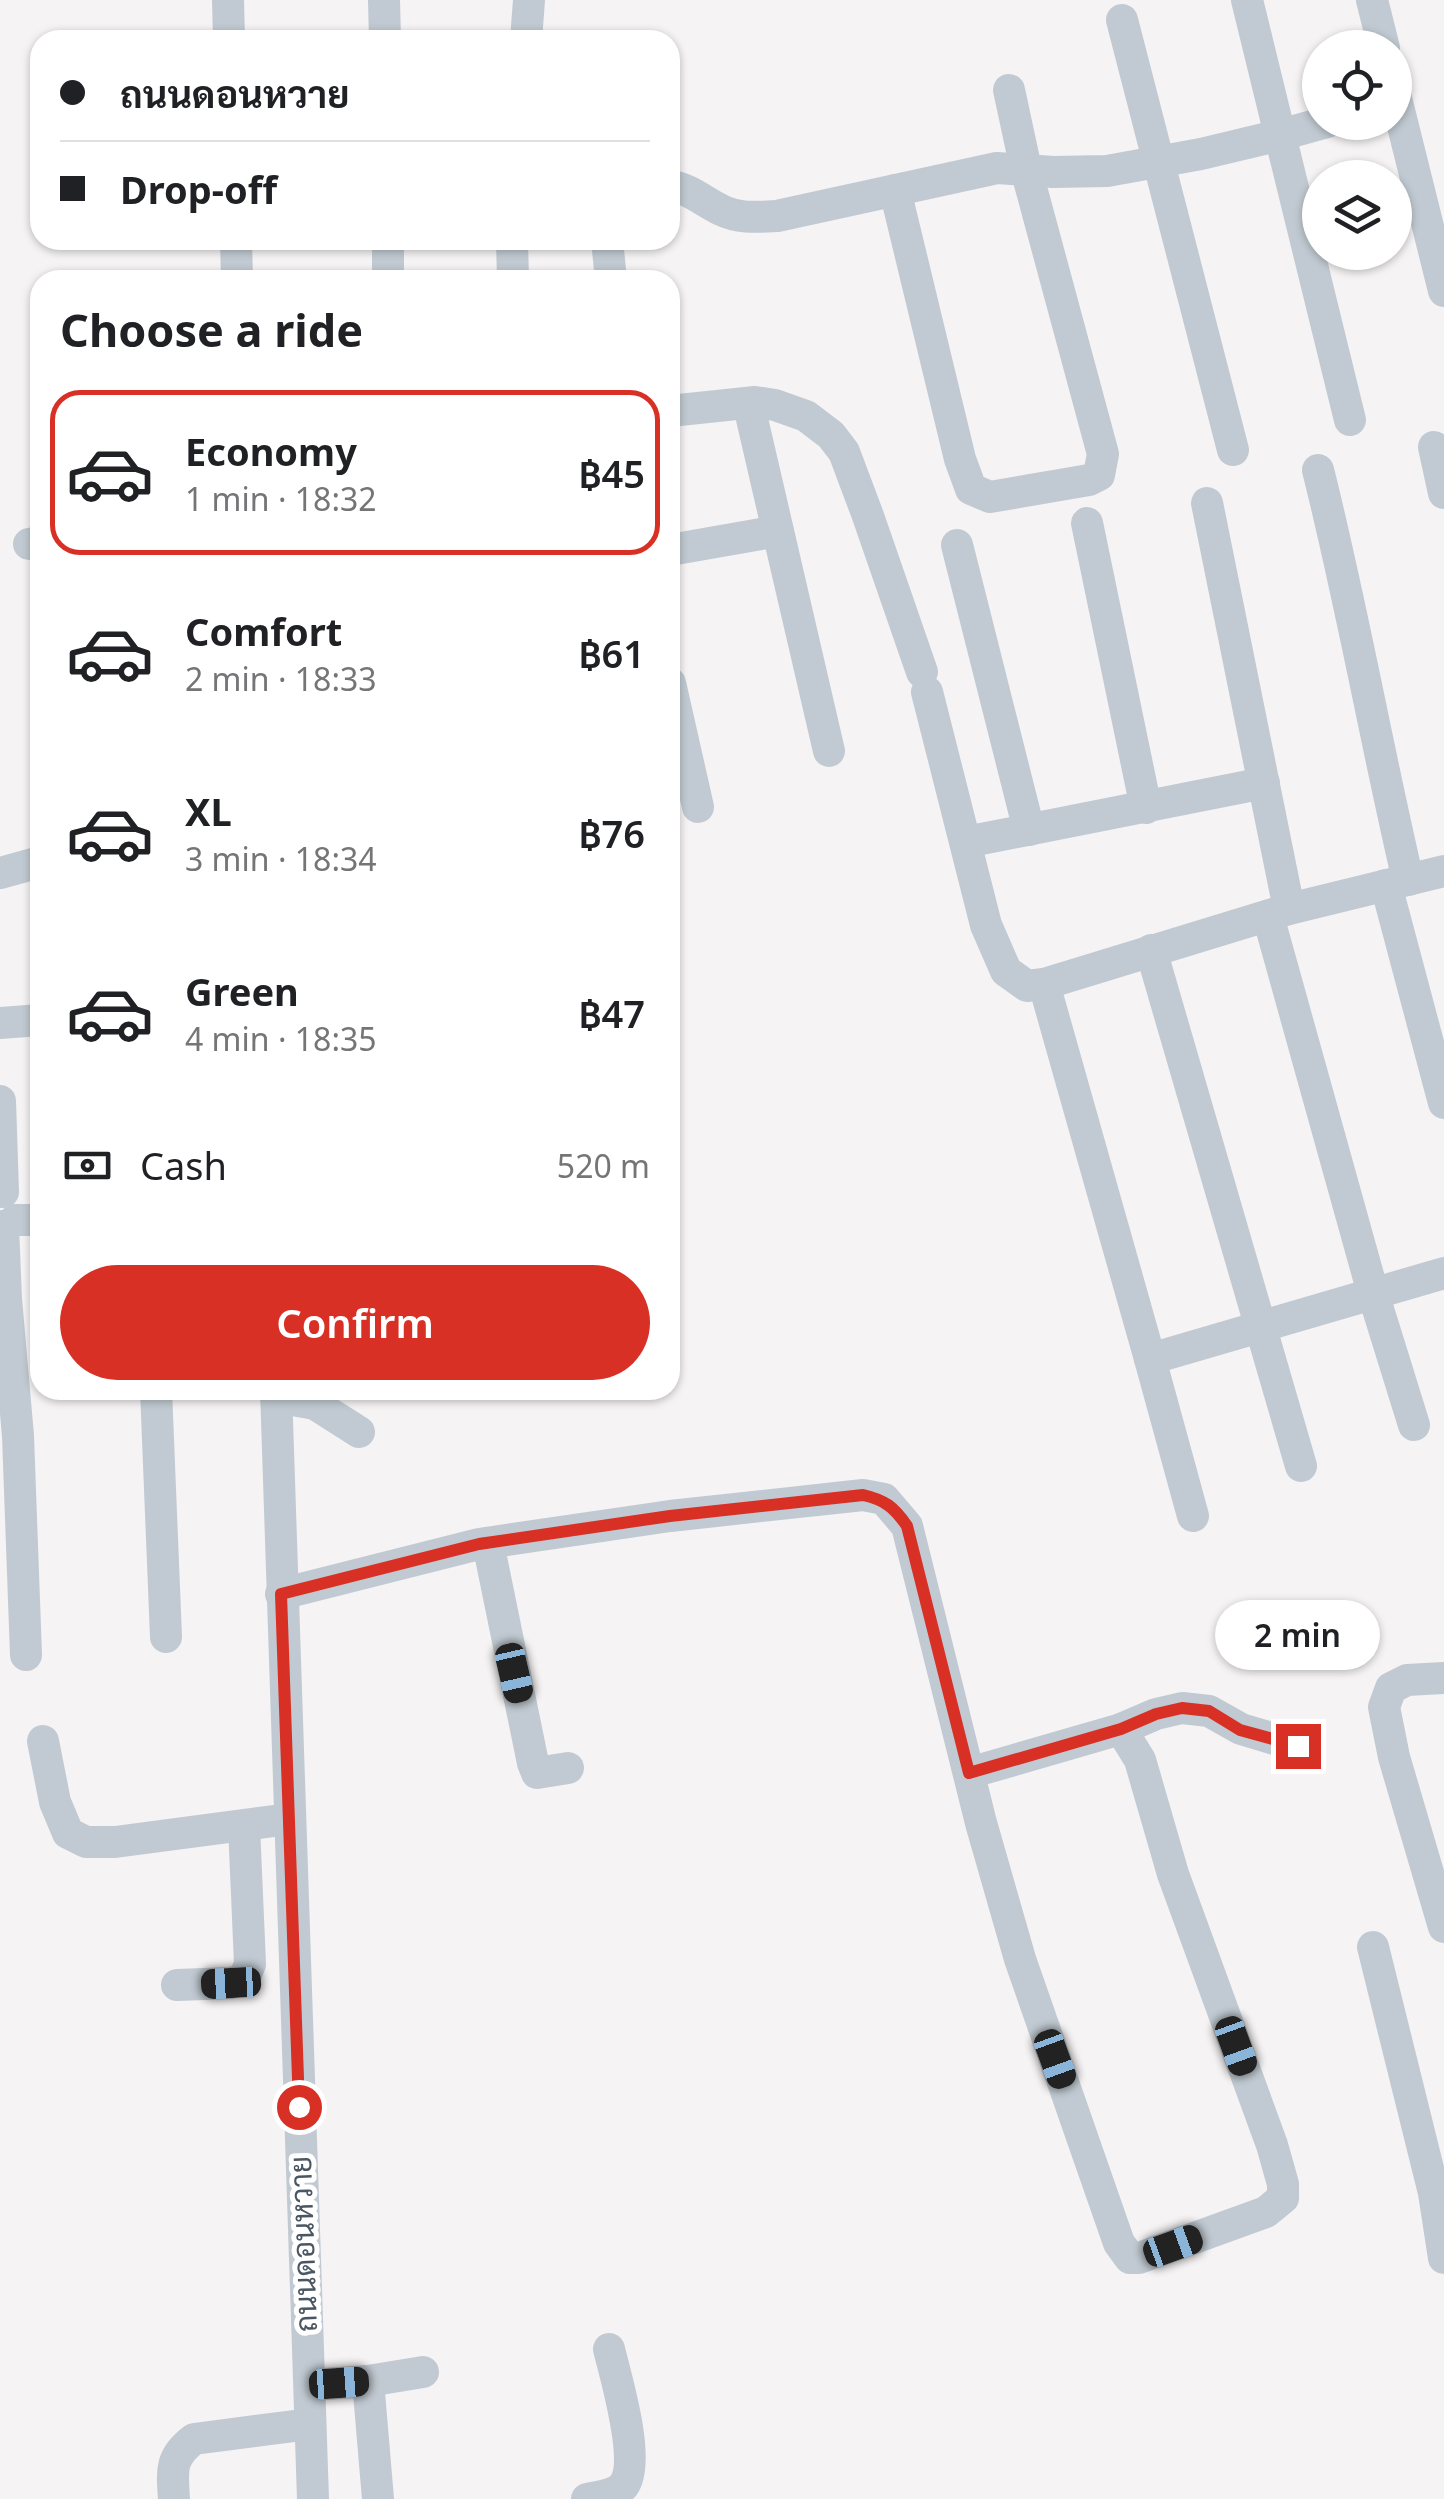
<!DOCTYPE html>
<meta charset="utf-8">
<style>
body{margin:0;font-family:"Noto Sans",Sarabun,sans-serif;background:#f2f2f2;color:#202124;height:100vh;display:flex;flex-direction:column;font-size:38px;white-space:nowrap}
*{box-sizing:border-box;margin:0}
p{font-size:32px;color:#757577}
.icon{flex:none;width:55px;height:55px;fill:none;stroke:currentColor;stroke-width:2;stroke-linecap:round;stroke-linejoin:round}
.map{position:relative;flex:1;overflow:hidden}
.side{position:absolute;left:30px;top:270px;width:650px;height:1130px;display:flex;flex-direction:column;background:#fff;border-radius:30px;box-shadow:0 2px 8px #0004}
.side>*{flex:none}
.banner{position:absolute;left:30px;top:30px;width:650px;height:220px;border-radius:30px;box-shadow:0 2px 8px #0004;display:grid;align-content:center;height:220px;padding:0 30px;background:#fff}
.fabs{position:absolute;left:1302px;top:30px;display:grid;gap:20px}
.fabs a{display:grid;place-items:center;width:110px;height:110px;border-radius:50%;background:#fff;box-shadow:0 2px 8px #0004;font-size:50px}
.end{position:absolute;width:45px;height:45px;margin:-22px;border:12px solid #d93025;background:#fff;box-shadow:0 0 0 5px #fff}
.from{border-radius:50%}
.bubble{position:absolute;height:70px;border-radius:35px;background:#fff;box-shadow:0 2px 8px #0004;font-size:32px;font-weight:600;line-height:70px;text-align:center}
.car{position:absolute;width:30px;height:60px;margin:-30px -15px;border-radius:12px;box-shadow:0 0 8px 2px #0007;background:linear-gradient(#222 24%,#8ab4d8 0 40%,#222 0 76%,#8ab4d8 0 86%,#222 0)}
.banner b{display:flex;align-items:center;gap:35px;height:95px;font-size:38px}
.banner b+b{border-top:2px solid #e0e0e0}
.banner i{width:25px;height:25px;background:#202124}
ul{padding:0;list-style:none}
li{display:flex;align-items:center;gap:30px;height:165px;margin:0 20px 15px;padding:0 10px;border:5px solid transparent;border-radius:30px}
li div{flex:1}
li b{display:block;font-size:38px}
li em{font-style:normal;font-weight:600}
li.active{border-color:#d93025}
li>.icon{width:90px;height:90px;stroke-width:1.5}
h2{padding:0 30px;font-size:45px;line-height:120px}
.pay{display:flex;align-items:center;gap:25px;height:110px;padding:0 30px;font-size:38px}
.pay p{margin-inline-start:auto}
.button{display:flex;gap:20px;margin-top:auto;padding:20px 30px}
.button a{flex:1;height:115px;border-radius:60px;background:#d93025;color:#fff;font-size:40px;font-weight:600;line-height:115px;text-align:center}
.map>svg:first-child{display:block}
</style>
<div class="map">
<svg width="1444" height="2499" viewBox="0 0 1444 2499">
<rect width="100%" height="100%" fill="#f5f3f3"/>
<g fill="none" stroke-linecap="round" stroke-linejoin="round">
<!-- minor -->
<g stroke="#c1cad2" stroke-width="32">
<path d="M 228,0 L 229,40"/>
<path d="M 384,0 L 385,40"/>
<path d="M 1372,0 L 1384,48"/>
<path d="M 1122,20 L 1233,450"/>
<path d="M 526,40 L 529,0"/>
<path d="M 1395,94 L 1444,291"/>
<path d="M 1327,122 L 1280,135 L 1350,420"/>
<path d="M 670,186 C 689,188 704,202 721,210 C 739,219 758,217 777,216 L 997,168 L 1053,172 L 1107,171 L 1201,154 L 1280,135 L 1247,0"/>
<path d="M 895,190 L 960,459 L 971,489 L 990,497 L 1089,480 L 1099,475 L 1103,454 L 1026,169 L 1009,90"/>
<path d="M 236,240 L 237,280"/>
<path d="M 388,240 L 388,280"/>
<path d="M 512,240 L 513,280"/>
<path d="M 607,240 L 611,280"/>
<path d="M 670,411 L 755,402 L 775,405 L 806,416 L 831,435 L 844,452 L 868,516 L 922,672"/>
<path d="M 752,419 L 829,751"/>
<path d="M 1434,447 L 1444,493"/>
<path d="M 1318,470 C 1352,605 1376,743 1408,880"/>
<path d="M 1207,503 L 1289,909"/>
<path d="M 1087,523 L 1146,808"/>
<path d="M 29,544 L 40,542"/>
<path d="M 957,545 L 1029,830"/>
<path d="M 670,550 L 778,531"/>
<path d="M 670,683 L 698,807"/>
<path d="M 927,692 L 986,925 L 1006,971 L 1027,986 L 1044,984 L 1289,909 L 1444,871"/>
<path d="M 966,842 L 1264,783"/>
<path d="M 0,873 L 40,862"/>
<path d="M 1386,885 L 1444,1103"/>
<path d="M 1268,916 L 1373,1293 L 1414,1425"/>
<path d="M 1151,950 L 1301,1466"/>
<path d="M 1044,984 L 1150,1359"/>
<path d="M 0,1023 L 40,1020"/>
<path d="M 0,1101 L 3,1192"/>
<path d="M 15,1220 L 40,1220"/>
<path d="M 3,1226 L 6,1299 L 18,1436 L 26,1655"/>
<path d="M 156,1390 L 166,1637"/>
<path d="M 276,1390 L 313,2499"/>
<path d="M 276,1397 L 315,1404 L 359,1432"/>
<path d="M 1193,1516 L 1150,1359 L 1444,1273"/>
<path d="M 488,1543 L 533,1763 L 537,1773 L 568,1768"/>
<path d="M 281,1594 L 479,1544 L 670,1516 L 863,1495 L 884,1499 L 907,1526 L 981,1823 L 1020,1959 L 1119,2243 L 1130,2258 L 1139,2258 L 1266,2212 L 1283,2198 L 1283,2184 L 1272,2145 L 1173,1874 L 1140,1760 L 1121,1729 L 969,1773"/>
<path d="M 1444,1678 L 1407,1680 L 1391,1688 L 1384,1707 L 1394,1757 L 1444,1927"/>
<path d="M 1121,1729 L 1156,1714 L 1182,1708 L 1209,1711 L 1241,1729 L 1298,1746"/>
<path d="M 43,1741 L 55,1802 L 68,1833 L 86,1842 L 115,1842 L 289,1819"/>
<path d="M 1373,1947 L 1434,2193 L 1444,2258"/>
<path d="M 177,1985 L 231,1983 L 244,1979 L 250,1964 L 244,1826"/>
<path d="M 368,2381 L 378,2499"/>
<path d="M 310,2385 L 368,2381 L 423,2372"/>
<path d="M 174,2499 C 172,2470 170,2457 194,2439 L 310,2424"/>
<path d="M 587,2499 C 599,2496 616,2496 624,2485 C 641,2460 616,2378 609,2349"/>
</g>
</g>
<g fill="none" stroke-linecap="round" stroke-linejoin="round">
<!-- route -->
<path stroke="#d93025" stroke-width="12" d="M 299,2107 L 281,1594 L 479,1544 L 670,1516 L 863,1495 C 885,1500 894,1507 907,1526 L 969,1773 L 1121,1729 L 1156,1714 L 1182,1708 L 1209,1711 L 1240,1730 L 1298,1746"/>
</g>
<g text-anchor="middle" stroke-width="10" stroke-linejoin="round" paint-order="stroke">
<!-- street labels -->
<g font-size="30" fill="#4a5661" stroke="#fff">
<text transform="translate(304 2244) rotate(-92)" y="10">ถนนดอนหวาย</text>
</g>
</g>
</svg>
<div class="fabs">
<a><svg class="icon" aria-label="locate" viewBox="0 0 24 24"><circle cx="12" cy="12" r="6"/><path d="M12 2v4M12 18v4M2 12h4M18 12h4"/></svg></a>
<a><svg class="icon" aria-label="layers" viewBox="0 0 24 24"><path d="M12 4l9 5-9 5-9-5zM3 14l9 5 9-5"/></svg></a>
</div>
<i class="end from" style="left:299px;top:2107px"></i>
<i class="end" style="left:1298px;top:1746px"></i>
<div class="bubble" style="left:1215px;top:1600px;width:165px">2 min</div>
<i class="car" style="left:514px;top:1673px;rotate:167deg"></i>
<i class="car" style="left:231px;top:1983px;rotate:267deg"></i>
<i class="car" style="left:1236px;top:2046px;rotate:160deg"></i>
<i class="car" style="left:1055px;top:2059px;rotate:160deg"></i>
<i class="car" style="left:1173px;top:2246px;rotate:70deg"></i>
<i class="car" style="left:339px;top:2383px;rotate:86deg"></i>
<div class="banner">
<b><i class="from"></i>ถนนดอนหวาย</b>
<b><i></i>Drop-off</b>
</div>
<section class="side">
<h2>Choose a ride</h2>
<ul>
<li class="active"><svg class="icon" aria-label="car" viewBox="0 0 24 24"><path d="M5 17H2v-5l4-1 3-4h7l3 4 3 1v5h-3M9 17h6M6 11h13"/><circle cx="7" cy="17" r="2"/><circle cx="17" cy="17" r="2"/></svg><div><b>Economy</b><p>1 min · 18:32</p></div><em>฿45</em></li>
<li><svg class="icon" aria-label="car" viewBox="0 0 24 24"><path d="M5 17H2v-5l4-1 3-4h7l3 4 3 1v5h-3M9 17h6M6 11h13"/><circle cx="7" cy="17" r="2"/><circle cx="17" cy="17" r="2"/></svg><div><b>Comfort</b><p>2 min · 18:33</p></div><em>฿61</em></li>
<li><svg class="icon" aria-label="car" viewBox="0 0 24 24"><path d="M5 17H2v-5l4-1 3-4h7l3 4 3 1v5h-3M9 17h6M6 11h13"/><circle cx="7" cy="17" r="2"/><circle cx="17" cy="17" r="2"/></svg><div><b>XL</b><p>3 min · 18:34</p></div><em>฿76</em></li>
<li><svg class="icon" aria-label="car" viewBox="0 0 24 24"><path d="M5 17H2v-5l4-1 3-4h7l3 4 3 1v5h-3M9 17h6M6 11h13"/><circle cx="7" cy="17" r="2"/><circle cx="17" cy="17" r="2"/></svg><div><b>Green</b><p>4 min · 18:35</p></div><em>฿47</em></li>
</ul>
<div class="pay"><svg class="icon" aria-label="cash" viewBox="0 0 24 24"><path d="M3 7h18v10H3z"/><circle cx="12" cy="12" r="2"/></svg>Cash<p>520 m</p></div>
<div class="button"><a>Confirm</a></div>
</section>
</div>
